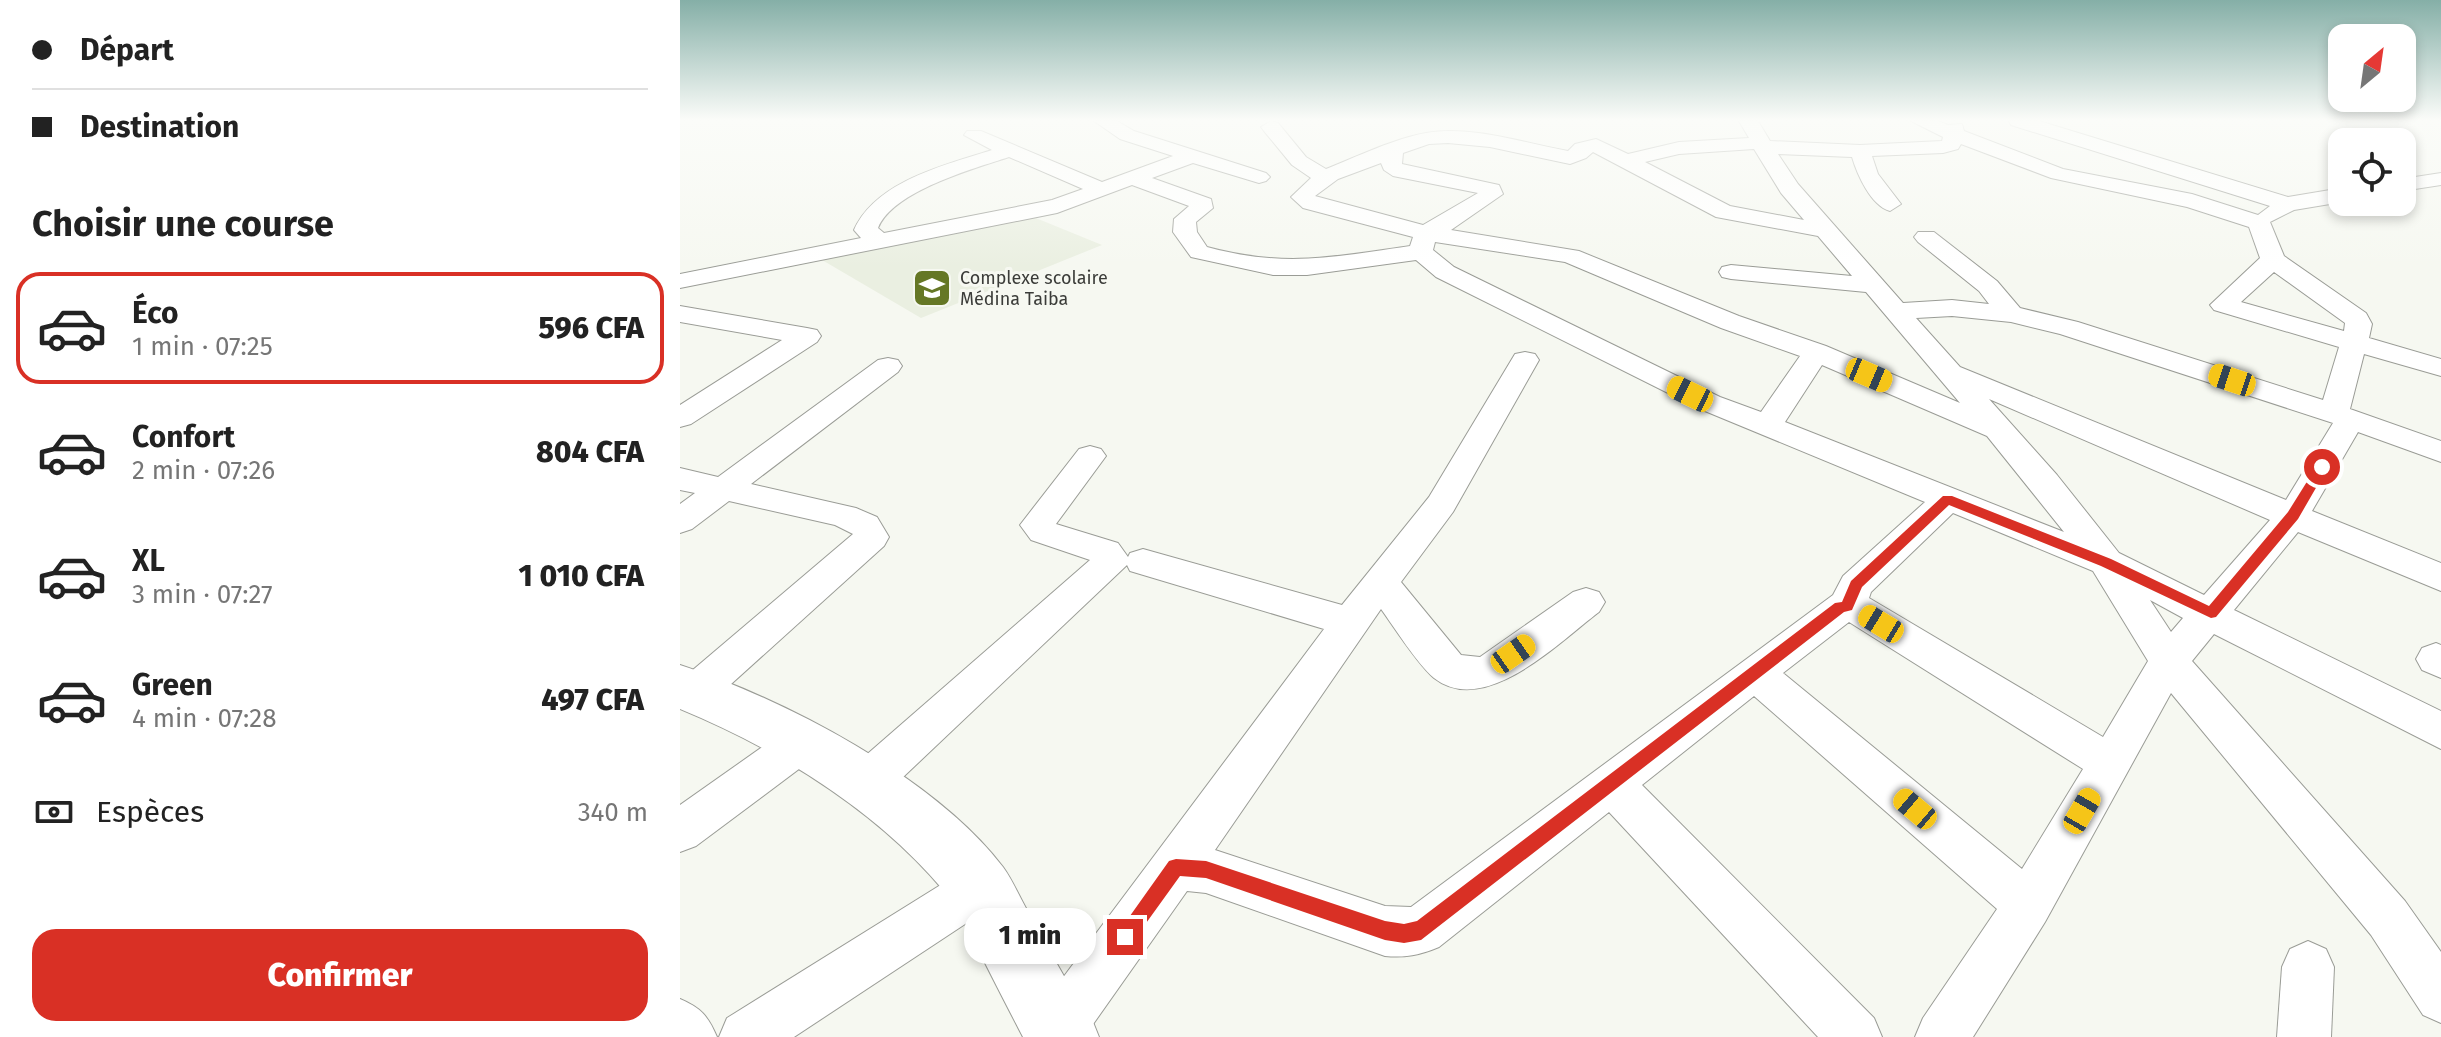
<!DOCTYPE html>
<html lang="fr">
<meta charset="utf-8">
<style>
body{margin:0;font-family:"Fira Sans",sans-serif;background:#f2f2f2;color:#222;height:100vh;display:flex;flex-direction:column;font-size:30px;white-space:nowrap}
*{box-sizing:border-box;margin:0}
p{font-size:26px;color:#767676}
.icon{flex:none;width:44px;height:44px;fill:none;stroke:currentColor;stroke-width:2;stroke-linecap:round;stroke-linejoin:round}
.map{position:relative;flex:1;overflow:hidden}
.drawer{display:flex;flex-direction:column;background:#fff;width:680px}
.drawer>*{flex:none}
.guide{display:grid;align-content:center;height:176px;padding:0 32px;background:#fff}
.needle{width:52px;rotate:29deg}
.controls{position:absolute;left:1648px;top:24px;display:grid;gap:16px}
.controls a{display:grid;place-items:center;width:88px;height:88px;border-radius:16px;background:#fff;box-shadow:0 4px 12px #0003;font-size:40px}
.end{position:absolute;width:36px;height:36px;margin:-18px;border:10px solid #d93025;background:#fff;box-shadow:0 0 0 4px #fff}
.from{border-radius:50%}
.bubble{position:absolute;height:56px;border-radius:24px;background:#fff;box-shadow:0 4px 12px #0003;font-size:26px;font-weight:800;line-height:56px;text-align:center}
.car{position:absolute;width:24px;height:48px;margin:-24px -12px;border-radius:10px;box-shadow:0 0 6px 2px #0007;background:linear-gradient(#f5c518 24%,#345 0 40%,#f5c518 0 76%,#345 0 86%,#f5c518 0)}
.guide b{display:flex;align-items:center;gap:28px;height:76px;font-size:30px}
.guide b+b{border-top:2px solid #e0e0e0}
.guide i{width:20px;height:20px;background:#222}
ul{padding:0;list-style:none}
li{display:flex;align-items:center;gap:24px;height:112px;margin:0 16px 12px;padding:0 16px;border:4px solid transparent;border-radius:24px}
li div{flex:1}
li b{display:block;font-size:30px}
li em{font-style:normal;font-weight:800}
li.active{border-color:#d93025}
li>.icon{width:72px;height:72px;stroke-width:1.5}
h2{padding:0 32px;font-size:36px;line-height:96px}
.pay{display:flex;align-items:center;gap:20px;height:88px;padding:0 32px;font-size:30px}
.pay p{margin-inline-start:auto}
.button{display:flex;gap:16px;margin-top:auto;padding:16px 32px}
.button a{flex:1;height:92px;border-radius:24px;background:#d93025;color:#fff;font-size:32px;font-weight:800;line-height:92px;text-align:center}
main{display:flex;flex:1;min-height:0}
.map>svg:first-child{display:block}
</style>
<main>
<section class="drawer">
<div class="guide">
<b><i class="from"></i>Départ</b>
<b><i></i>Destination</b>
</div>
<h2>Choisir une course</h2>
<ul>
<li class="active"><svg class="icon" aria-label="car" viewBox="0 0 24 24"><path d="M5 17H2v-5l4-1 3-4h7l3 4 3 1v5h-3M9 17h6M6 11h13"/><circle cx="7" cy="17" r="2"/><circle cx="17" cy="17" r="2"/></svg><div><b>Éco</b><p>1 min · 07:25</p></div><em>596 CFA</em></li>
<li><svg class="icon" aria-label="car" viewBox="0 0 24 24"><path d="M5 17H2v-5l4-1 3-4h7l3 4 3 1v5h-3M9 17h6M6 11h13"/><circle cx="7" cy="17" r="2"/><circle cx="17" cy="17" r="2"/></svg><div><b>Confort</b><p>2 min · 07:26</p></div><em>804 CFA</em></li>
<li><svg class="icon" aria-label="car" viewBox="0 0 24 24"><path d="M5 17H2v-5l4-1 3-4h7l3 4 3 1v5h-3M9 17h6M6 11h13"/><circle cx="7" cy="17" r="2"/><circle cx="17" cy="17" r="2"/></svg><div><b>XL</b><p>3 min · 07:27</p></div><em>1 010 CFA</em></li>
<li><svg class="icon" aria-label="car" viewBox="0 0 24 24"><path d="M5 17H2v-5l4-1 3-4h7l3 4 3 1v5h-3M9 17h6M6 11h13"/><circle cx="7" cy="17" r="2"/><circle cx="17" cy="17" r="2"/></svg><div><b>Green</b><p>4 min · 07:28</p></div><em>497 CFA</em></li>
</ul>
<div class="pay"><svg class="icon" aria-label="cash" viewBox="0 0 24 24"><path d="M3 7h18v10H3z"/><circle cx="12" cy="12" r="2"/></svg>Espèces<p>340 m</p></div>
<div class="button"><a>Confirmer</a></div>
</section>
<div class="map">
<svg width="1761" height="1037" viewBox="0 0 1761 1037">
<rect width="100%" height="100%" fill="#f6f8f1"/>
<!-- built -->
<path fill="#eaefe1" d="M 346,214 L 422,245 L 241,318 L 137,257 Z"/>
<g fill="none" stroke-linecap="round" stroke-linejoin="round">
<!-- street casing -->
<g stroke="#9a9c96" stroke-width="2">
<g id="street">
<path d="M 414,121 L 437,121 L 454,131 L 586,173 L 590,177 L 586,181 L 579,183 L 513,163 L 472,178 L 531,199 L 533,208 L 516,222 L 517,232 L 527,247 C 605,268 653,257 730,246 L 733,237 L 623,208 L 611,197 L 631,178 L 612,165 L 584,131 L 581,127 L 591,121 L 598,123 L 626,157 L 646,169 C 676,157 716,138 746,133 C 792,125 843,143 888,151 L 895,144 L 916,139 L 948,154 L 999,142 L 1069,138 L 1059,121 L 1078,121 L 1090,141 L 1180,145 L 1262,141 L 1263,137 L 1231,121 L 1258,121 L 1268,125 L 1282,124 L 1284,131 L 1383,169 L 1512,194 L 1578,215 L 1590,206 L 1331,125 L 1329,121 L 1359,121 L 1608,197 L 1662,188 L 1662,202 L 1614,210 L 1590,222 L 1604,256 L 1686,313 L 1692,324 L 1689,338 L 1761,359 L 1761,376 L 1684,354 L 1670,409 L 1761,441 L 1761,462 L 1678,432 L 1632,511 L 1761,563 L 1761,591 L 1618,532 L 1554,610 L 1761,711 L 1761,749 L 1534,634 L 1512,661 L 1725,901 L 1761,952 L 1761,1023 L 1743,1015 L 1691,935 L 1491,693 L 1365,922 L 1293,1037 L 1235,1037 L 1243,1018 L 1317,909 L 1074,696 L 962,785 L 1194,1018 L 1202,1037 L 1138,1037 L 929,812 L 759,947 C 740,955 725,958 705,956 L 526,893 L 507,891 L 404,1037 L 353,1037 L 350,1030 L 358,1011 L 644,629 L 450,571 L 447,565 L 201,798 L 185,804 L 169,798 L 163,784 L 169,770 L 410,560 L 351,540 L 340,525 L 399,449 L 410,446 L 421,449 L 426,456 L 376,524 L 438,543 L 448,557 L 450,553 L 463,549 L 662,605 L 749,497 L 835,354 L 845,352 L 855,354 L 859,360 L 773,512 L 721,582 L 781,655 L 800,657 L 893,592 L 906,588 L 919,592 L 925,602 L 919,612 C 879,642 805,718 754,678 C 738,665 714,627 701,609 L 535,850 L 705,906 L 731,907 L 1153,595 L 1163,576 L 1245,502 L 1020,409 L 756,277 L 736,260 L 627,275 L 593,275 L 511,257 L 493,232 L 494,219 L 509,206 L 452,185 L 377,213 L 0,288 L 0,274 L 181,238 L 174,230 C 196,181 265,165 312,150 L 284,135 L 287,131 L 301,131 L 422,182 L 493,156 L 440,139 ZM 768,143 L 810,147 L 890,164 L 906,158 L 913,152 L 1036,217 L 1138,236 L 1172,276 L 1051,265 L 1042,267 L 1039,272 L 1042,277 L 1051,279 L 1186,292 L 1280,403 L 1146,346 L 1059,316 L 899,251 L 771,230 L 823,194 L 819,185 L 722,164 L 723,153 L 749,144 ZM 1281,144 L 1371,178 L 1507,207 L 1569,227 L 1580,258 L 1530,305 L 1534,310 L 1659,347 L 1643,400 L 1398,322 L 1340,308 L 1317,281 L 1254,232 L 1238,232 L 1234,237 L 1238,242 L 1299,291 L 1309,304 L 1272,300 L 1223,303 L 1118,184 L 1098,154 L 1172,157 C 1177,174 1191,206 1210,211 L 1221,204 L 1198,174 L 1192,156 L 1263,153 L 1278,149 ZM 1074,149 L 1101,193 L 1124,220 L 1050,206 L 965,162 L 999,154 ZM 329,157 L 403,189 L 372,200 L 204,233 L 198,228 C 213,191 293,169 329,157 ZM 701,163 L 704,170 L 713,176 L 798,193 L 743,225 L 635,196 L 658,179 ZM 755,242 L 885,262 L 1041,328 L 1120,356 L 1081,412 L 1040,397 L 774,267 L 753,250 ZM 1594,272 L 1665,323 L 1664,331 L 1561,302 ZM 1272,316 L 1331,322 L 1380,334 L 1653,423 L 1606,500 L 1280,367 L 1236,318 ZM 1142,365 L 1307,436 L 1384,532 L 1105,422 ZM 1309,399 L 1590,520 L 1524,595 L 1439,553 L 1377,475 ZM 1273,513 L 1413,571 L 1468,661 L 1423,737 L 1189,598 L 1191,592 ZM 1470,600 L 1503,618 L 1491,632 ZM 1169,622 L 1403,769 L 1342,869 L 1103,673 Z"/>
<path d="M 1761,173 L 1761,185 L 1722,191 L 1722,179 Z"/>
<path d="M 0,306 L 127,328 L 137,330 L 141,336 L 137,342 L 11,424 L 0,427 L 0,405 L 102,340 L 0,322 Z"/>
<path d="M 208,358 L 218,360 L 222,366 L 218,372 L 71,484 L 176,508 L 197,517 L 209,537 L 204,546 L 29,704 L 15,709 L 1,704 L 1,680 L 173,534 L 155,525 L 49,501 L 12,529 L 0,533 L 0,504 L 15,493 L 0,490 L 0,468 L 38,477 L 198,360 Z"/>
<path d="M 1756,643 L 1761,645 L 1761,678 L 1742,670 L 1736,659 L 1742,648 Z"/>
<path d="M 120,726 L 135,731 L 141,744 L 135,757 L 16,846 L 0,852 L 0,805 L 105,731 Z"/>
<path d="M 300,864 L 317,871 L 324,887 L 317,903 L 114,1037 L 39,1037 L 47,1018 L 283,871 Z"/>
<path d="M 1628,941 L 1646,949 L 1654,967 L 1651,1037 L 1597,1037 L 1602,967 L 1610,949 Z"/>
<path d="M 0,999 C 21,1008 28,1016 37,1037 L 0,1037 Z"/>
</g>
</g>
<!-- secondary casing -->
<g stroke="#9a9c96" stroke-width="2">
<path id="secondary" d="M 0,665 C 106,700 254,777 323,867 C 333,881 339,896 347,910 C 364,942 383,974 401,1006 L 409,1012 L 419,1037 L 343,1037 C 329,1010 315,983 301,955 C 293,939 287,921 276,906 C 208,817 102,751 0,709 Z"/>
</g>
<!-- street -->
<use href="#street" fill="#fff" fill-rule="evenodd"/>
<!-- secondary -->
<use href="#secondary" fill="#fff" fill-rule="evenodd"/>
</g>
<!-- sky -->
<linearGradient id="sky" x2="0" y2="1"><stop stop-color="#85afa7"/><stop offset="0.45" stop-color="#fbfcf9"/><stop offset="1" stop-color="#fbfcf9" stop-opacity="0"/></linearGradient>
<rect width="1761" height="267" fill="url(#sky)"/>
<!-- route -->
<path fill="#d93025" d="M 1638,464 L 1648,467 L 1618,519 L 1536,617 L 1531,618 L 1421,566 L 1269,505 L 1182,587 L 1172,610 L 1164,612 L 741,940 L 724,943 L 705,940 L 526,878 L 500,876 L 451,944 L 445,947 L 438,944 L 435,937 L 489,861 L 496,859 L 526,861 L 705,921 L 724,924 L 737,921 L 1155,603 L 1162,602 L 1171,581 L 1263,496 L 1272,496 L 1431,559 L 1529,606 L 1608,512 Z"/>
<!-- icons -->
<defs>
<g id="school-square" transform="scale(2)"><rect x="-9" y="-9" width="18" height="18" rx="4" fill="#657725" stroke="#f6f8f1"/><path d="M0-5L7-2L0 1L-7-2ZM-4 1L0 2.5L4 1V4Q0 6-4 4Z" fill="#fff"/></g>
</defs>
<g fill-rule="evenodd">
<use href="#school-square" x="252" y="288"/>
</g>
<g text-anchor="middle" stroke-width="6" stroke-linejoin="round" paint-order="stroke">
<!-- far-poi labels -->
<g font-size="18" fill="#3b3c39" stroke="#f6f8f1" text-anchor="start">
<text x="280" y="284">Complexe scolaire<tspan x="280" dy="21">Médina Taiba</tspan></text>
</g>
</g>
</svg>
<div class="controls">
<a><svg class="needle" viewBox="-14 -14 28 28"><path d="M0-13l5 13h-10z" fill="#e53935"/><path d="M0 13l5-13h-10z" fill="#767676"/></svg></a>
<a><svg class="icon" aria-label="locate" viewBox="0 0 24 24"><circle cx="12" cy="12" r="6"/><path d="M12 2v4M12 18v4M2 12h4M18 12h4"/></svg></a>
</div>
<i class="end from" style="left:1642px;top:467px"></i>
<i class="end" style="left:445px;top:937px"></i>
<div class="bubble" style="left:284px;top:908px;width:132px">1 min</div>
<i class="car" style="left:1189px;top:375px;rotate:113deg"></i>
<i class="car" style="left:1552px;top:380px;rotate:288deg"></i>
<i class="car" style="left:1010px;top:394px;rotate:296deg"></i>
<i class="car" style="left:1201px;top:624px;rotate:301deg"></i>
<i class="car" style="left:833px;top:654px;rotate:55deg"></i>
<i class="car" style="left:1235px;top:809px;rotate:310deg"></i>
<i class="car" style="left:1402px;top:811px;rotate:30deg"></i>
</div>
</main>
